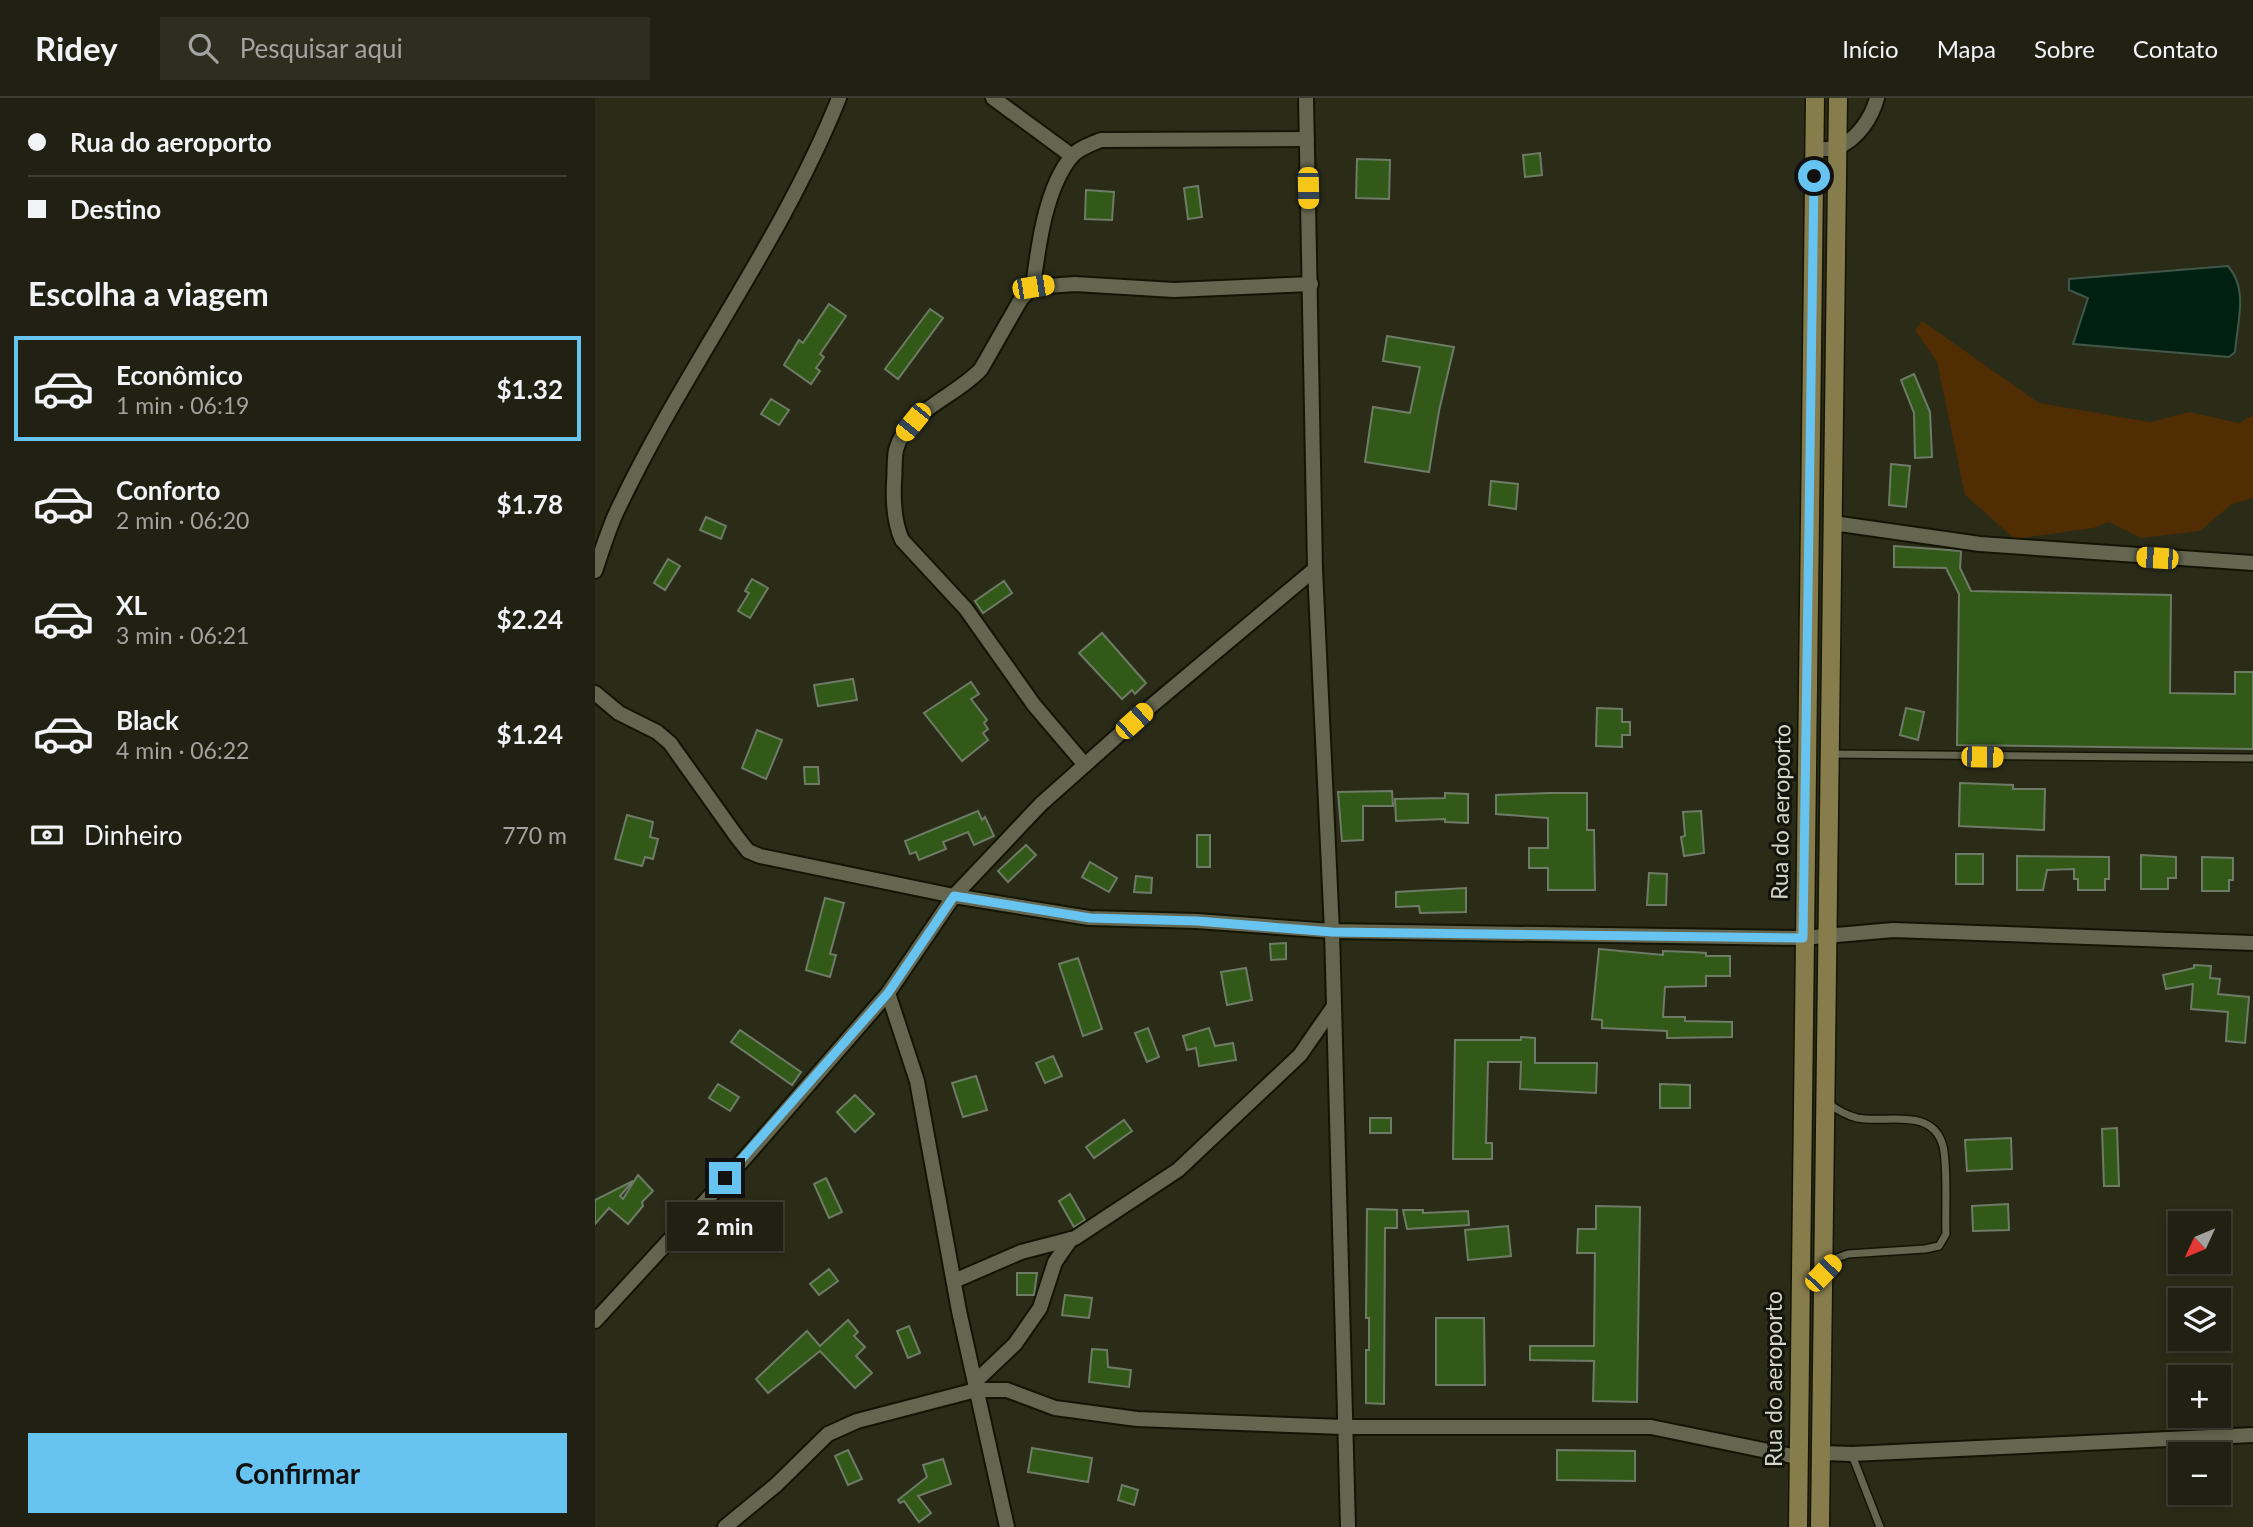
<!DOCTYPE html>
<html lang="pt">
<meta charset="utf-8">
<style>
body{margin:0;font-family:Lato,sans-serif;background:#2d2e20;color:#f1f3f6;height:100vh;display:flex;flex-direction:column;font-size:26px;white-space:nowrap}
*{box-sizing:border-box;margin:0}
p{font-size:23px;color:#a2a39f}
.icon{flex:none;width:38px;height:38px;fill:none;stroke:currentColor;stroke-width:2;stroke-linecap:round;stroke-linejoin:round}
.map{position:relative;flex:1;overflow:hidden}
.sheet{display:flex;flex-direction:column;background:#202112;width:595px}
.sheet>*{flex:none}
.banner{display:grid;align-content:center;height:154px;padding:0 28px;background:#202112}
.needle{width:46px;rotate:226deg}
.fabs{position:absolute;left:1573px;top:1113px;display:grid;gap:14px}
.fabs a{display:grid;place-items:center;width:63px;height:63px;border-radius:0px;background:#202112;box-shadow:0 4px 10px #0003,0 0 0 2px #3d3e32;font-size:35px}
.end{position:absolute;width:32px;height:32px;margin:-16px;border:9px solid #67c4f0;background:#111;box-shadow:0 0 0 4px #111}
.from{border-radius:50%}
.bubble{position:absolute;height:49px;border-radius:0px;background:#202112;box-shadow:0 4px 10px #0003,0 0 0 2px #3d3e32;font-size:23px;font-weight:700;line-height:49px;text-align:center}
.car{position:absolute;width:21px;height:42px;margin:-21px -10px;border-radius:9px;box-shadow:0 0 5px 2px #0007;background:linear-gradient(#f5c518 24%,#345 0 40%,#f5c518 0 76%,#345 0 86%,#f5c518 0)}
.banner b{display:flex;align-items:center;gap:24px;height:66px;font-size:26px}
.banner b+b{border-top:2px solid #3d3e32}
.banner i{width:18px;height:18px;background:#f1f3f6}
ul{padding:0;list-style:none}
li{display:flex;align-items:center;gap:21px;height:105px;margin:0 14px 10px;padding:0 14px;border:4px solid transparent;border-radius:0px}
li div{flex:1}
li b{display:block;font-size:26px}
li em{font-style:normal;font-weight:700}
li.current{border-color:#67c4f0}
li>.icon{width:63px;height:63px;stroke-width:1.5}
h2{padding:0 28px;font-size:32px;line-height:84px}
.pay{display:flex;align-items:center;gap:18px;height:77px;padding:0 28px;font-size:26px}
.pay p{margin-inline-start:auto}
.cta{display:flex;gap:14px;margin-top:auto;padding:14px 28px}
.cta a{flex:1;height:80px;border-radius:0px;background:#67c4f0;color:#111;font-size:28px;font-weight:700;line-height:80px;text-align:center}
header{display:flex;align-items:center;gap:42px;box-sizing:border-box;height:98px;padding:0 35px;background:#202112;border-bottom:2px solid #3d3e32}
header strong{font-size:33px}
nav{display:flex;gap:38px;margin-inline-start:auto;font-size:24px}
.search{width:490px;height:63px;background:#2d2e20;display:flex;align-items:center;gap:18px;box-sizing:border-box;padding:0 24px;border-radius:0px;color:#a2a39f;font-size:26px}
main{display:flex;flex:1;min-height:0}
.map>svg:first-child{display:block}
</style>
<header>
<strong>Ridey</strong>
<div class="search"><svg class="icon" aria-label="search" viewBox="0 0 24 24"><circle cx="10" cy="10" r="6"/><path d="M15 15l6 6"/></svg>Pesquisar aqui</div>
<nav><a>Início</a><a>Mapa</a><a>Sobre</a><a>Contato</a></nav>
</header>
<main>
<section class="sheet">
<div class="banner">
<b><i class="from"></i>Rua do aeroporto</b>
<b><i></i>Destino</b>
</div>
<h2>Escolha a viagem</h2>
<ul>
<li class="current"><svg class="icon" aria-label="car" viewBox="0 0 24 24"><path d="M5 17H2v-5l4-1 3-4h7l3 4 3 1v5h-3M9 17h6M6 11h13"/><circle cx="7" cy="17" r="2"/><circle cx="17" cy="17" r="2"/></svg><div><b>Econômico</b><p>1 min · 06:19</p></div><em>$1.32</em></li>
<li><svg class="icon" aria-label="car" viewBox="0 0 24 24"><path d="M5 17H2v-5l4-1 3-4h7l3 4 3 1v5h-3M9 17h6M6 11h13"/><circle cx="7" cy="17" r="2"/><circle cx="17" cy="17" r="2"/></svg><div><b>Conforto</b><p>2 min · 06:20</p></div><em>$1.78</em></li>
<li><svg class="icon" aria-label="car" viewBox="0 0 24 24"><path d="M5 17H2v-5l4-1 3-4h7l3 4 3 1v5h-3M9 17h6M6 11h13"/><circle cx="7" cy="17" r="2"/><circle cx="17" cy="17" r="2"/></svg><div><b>XL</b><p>3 min · 06:21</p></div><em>$2.24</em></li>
<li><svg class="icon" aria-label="car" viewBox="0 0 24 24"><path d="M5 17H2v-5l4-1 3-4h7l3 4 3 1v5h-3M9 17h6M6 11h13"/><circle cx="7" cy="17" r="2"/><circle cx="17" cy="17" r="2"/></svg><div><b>Black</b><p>4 min · 06:22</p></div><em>$1.24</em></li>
</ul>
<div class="pay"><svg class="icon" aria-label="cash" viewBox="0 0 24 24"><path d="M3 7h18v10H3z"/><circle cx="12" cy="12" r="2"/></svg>Dinheiro<p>770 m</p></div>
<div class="cta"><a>Confirmar</a></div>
</section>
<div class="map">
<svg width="1658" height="1429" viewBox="0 0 1658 1429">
<rect width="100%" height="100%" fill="#2b2c18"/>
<!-- green -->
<path fill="#502d03" d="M 1327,223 L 1444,305 L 1555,324 L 1594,314 L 1644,325 L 1658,317 L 1658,400 L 1637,406 L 1605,433 L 1546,440 L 1514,424 L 1498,430 L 1420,441 L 1370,397 L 1342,264 L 1320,232 Z"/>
<!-- water -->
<path fill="#002111" stroke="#405748" stroke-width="2" d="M 1633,168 C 1654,192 1642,224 1640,254 L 1634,259 L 1478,246 L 1493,200 L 1474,192 L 1474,181 Z"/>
<!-- building -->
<g fill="#325918" stroke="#6e7b67" stroke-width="2">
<path d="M 945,55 L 947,77 L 930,79 L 928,57 Z"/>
<path d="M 762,61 L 795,62 L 794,101 L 761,100 Z"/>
<path d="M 603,88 L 607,119 L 593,121 L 589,90 Z"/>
<path d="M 491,92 L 519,94 L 517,122 L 490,121 Z"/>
<path d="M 234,206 L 251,218 L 225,256 L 229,259 L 221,270 L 225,273 L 216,286 L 189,267 L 204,242 L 208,245 Z"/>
<path d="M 335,211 L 348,220 L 303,281 L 290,271 Z"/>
<path d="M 792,238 L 859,249 L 844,313 L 834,374 L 770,364 L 778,309 L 815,315 L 825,269 L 788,263 Z"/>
<path d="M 1319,276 L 1335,314 L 1337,359 L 1320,360 L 1319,315 L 1306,282 Z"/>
<path d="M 176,301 L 194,312 L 184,327 L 166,316 Z"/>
<path d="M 1296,366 L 1315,368 L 1311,409 L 1294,407 Z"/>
<path d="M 896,383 L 923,386 L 921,411 L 894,407 Z"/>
<path d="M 111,419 L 131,428 L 126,441 L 105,432 Z"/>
<path d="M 1299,448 L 1366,453 L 1365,470 L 1376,493 L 1576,497 L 1575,595 L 1640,596 L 1640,574 L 1658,574 L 1658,651 L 1362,647 L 1364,496 L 1351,470 L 1299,469 Z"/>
<path d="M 73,461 L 85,468 L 70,492 L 59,485 Z"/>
<path d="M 157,481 L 173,490 L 155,520 L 143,513 L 154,495 L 150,493 Z"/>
<path d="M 409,483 L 417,495 L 388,515 L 380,503 Z"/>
<path d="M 507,535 L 551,585 L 540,596 L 537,592 L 527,601 L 484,555 Z"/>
<path d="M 258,581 L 262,602 L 223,608 L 219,587 Z"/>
<path d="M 376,584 L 384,596 L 376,601 L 392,622 L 389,625 L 393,631 L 388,635 L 393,642 L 367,663 L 329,615 Z"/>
<path d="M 1002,610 L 1027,611 L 1027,624 L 1035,624 L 1035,637 L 1027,637 L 1027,649 L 1001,648 Z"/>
<path d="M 1311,610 L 1329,614 L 1323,642 L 1305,637 Z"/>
<path d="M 162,632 L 187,642 L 171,681 L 147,670 Z"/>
<path d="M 209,669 L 223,669 L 224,686 L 210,686 Z"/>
<path d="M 1365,685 L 1418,687 L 1418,691 L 1450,691 L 1449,732 L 1364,728 Z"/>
<path d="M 797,693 L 798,708 L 768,708 L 768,742 L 747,743 L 743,694 Z"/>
<path d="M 850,695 L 873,696 L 873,725 L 850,724 L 850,721 L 801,723 L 800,701 L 850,700 Z"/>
<path d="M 953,695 L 992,695 L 992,732 L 999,732 L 1000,792 L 953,792 L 953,770 L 934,770 L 934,750 L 953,750 L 953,720 L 901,716 L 901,697 Z"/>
<path d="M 383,713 L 387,722 L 390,719 L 399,738 L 379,747 L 373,734 L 348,744 L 351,751 L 324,762 L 321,754 L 315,756 L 310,743 Z"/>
<path d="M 1106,713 L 1109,755 L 1089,758 L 1086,739 L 1090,738 L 1088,714 Z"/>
<path d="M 32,717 L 58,724 L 55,739 L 63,741 L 58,761 L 50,759 L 47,768 L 20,761 Z"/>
<rect x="602" y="737" width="13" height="32"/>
<path d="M 431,747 L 441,757 L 413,784 L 403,773 Z"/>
<rect x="1361" y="756" width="27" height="30"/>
<path d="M 1546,757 L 1581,759 L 1581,780 L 1573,780 L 1573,791 L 1546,791 Z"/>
<path d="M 1422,758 L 1514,759 L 1514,781 L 1510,781 L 1510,792 L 1483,792 L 1483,781 L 1479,781 L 1479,771 L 1452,772 L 1448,792 L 1422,792 Z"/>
<path d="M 1607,759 L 1638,760 L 1638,782 L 1634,782 L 1634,793 L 1607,793 Z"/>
<path d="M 495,764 L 522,780 L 514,794 L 487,779 Z"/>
<path d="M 1054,775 L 1072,776 L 1071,807 L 1052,807 Z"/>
<path d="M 541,778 L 557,780 L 556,795 L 539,794 Z"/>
<path d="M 871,790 L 871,814 L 825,815 L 824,808 L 801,809 L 801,794 Z"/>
<path d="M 230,800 L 249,805 L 235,856 L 241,857 L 235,879 L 211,872 Z"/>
<path d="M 691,845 L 691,861 L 676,862 L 675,846 Z"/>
<path d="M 1004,851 L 1068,857 L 1068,853 L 1096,854 L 1111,855 L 1111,858 L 1135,858 L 1135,878 L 1111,878 L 1111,888 L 1070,889 L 1068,919 L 1090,919 L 1090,923 L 1137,924 L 1137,939 L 1072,940 L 1072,933 L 1007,930 L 1007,922 L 997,921 Z"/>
<path d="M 483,860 L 507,931 L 488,938 L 464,866 Z"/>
<path d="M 1599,867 L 1616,868 L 1615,880 L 1625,881 L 1623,896 L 1654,899 L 1650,945 L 1631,943 L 1633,914 L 1596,911 L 1598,886 L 1571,891 L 1568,877 L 1599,870 Z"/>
<path d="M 651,870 L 657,902 L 632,907 L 626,874 Z"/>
<path d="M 553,930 L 564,959 L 552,964 L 540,935 Z"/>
<path d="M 614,930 L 620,948 L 638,945 L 641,962 L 604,968 L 601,950 L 592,952 L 588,938 Z"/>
<path d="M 145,932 L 206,974 L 197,987 L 136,944 Z"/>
<path d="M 926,939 L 940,940 L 940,965 L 1002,965 L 1001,995 L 925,991 L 926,964 L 893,964 L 891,1045 L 897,1045 L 897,1061 L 858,1061 L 860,942 L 926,942 Z"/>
<path d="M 458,958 L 467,978 L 450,985 L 441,965 Z"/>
<path d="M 381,978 L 392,1012 L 368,1019 L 357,985 Z"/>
<path d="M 123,986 L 144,999 L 135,1013 L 114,1000 Z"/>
<path d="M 1065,986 L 1095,987 L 1095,1010 L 1065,1010 Z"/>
<path d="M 260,997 L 279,1016 L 260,1034 L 242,1014 Z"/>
<rect x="775" y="1020" width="21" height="15"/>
<path d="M 529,1022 L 537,1033 L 499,1060 L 491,1049 Z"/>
<path d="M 1522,1030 L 1524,1088 L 1509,1088 L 1507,1031 Z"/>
<path d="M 1416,1040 L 1417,1071 L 1372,1073 L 1370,1042 Z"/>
<path d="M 43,1077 L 58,1093 L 47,1104 L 48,1108 L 33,1126 L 14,1110 L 0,1126 L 0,1102 L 38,1083 L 25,1098 L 28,1101 Z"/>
<path d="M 231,1080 L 247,1114 L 234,1120 L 219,1086 Z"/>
<path d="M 475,1096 L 490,1122 L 479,1129 L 464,1103 Z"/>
<path d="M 1413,1106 L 1414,1132 L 1378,1133 L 1377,1108 Z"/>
<path d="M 1001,1108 L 1045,1109 L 1042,1304 L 998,1303 L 999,1263 L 935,1262 L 935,1248 L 999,1248 L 1000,1155 L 982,1155 L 983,1131 L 1001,1131 Z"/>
<path d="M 772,1111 L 802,1112 L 802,1130 L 790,1130 L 789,1306 L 771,1305 L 771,1252 L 774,1252 L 774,1220 L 771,1220 Z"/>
<path d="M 808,1112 L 828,1112 L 828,1115 L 873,1113 L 874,1127 L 812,1131 Z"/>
<path d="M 913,1128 L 916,1158 L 873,1162 L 870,1132 Z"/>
<path d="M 234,1171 L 243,1183 L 224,1197 L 215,1186 Z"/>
<path d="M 422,1175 L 442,1175 L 439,1197 L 422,1197 Z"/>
<path d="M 470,1197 L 497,1200 L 494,1220 L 467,1217 Z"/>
<path d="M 841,1220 L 889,1220 L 890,1287 L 841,1287 Z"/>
<path d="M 253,1222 L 263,1234 L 259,1238 L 270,1249 L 261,1258 L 277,1275 L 260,1290 L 225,1253 L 173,1295 L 161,1281 L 212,1233 L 225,1248 Z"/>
<path d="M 314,1228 L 325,1255 L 313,1260 L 302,1233 Z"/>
<path d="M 497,1251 L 512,1252 L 513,1269 L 536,1272 L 534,1289 L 494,1284 Z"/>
<path d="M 437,1350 L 497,1360 L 493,1384 L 433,1374 Z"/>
<path d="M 253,1352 L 267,1381 L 253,1387 L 240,1358 Z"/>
<path d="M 962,1352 L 1040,1353 L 1040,1383 L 962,1382 Z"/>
<path d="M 348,1361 L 356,1386 L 323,1398 L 336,1415 L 324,1424 L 309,1403 L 305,1405 L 303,1402 L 332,1379 L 328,1367 Z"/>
<path d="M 527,1387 L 543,1392 L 539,1407 L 523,1402 Z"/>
</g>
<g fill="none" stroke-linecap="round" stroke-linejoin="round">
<!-- lane casing -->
<g stroke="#131403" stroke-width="10">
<g id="lane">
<path d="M 1235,656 L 1658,660"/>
<path d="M 1231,1172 L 1242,1160 L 1253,1156 L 1330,1151 L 1344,1148 L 1351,1136 C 1350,1113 1353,1069 1348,1048 C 1337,1008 1290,1026 1262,1020 C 1251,1017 1242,1012 1233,1005"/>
<path d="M 1257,1357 L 1285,1429"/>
</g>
</g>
<!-- street casing -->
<g stroke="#131403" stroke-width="18">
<g id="street">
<path d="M 398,0 L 477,58"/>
<path d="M 711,0 L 720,471 L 737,833 L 753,1429"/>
<path d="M 1220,51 C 1226,51 1237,52 1243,49 C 1263,41 1277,19 1282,0"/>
<path d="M 438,189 C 443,150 450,90 477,58 C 484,50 496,46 506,42 L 712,41"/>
<path d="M 1238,425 L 1385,446 L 1658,465"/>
<path d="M 0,473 C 7,453 13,432 22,413 C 89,271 186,145 244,0"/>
<path d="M 0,595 L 24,615 L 62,634 L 75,645 L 142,739 L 153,753 L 165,758 L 359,798 L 494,820 L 602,823 L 737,833 L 1208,840 L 1298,832 L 1658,845"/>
<path d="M 490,667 L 439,607 L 371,511 L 307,442 C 299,424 298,404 299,384 C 300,374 299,362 301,352 C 311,313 362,298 386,271 L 426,201 L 438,189 L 480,186 L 579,192 L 716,186"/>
<path d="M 293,895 L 322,983 L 364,1213 L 412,1429"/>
<path d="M 359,1183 L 426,1154 L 480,1140 L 583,1072 L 705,957 L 739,908"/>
<path d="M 0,1223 L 149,1061 L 293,895 L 359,798 L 446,706 L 555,609 L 720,471"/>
<path d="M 380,1284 L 420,1246 L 445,1210 L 460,1164 L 476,1141"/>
<path d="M 1227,1355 L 1257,1356 L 1658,1337"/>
<path d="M 130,1429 L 181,1387 L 233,1336 L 262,1323 L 381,1292 L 412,1292 L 460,1310 L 542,1321 L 748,1329 L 1056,1329 L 1202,1359"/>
</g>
</g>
<!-- secondary casing -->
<g stroke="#131403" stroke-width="21">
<g id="secondary">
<path d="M 1203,1429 L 1220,0"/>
<path d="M 1225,1429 L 1243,0"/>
</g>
</g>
<!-- lane -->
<use href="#lane" stroke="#646650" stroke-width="7"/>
<!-- street -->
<use href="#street" stroke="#646650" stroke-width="14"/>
<!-- secondary -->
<use href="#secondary" stroke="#877c4b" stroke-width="18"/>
</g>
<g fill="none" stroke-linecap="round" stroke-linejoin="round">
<!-- route -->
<path stroke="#67c4f0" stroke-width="9" d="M 130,1080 L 293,895 L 359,798 L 495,820 L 602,823 L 737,834 L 1208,840 L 1219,78"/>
</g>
<g text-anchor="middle" stroke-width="6" stroke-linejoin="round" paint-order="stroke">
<!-- street labels -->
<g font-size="23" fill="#d4d6c9" stroke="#13140b">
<text transform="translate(1186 714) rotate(-89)" y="8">Rua do aeroporto</text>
<text transform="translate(1179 1281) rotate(-90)" y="8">Rua do aeroporto</text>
</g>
</g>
</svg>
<div class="fabs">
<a><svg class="needle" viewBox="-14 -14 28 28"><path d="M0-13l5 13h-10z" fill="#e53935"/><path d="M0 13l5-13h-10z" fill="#a2a39f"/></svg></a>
<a><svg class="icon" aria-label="layers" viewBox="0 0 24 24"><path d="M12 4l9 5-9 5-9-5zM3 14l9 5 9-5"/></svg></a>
<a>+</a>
<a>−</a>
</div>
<i class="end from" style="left:1219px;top:78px"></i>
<i class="end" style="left:130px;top:1080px"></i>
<div class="bubble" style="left:72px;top:1104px;width:116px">2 min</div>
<i class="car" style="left:713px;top:90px;rotate:179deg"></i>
<i class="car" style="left:438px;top:189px;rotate:81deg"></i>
<i class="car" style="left:318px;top:324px;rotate:219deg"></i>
<i class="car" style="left:1562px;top:460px;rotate:274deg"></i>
<i class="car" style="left:539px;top:623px;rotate:48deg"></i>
<i class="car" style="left:1387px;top:659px;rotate:91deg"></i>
<i class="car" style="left:1228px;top:1175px;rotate:44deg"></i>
</div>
</main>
